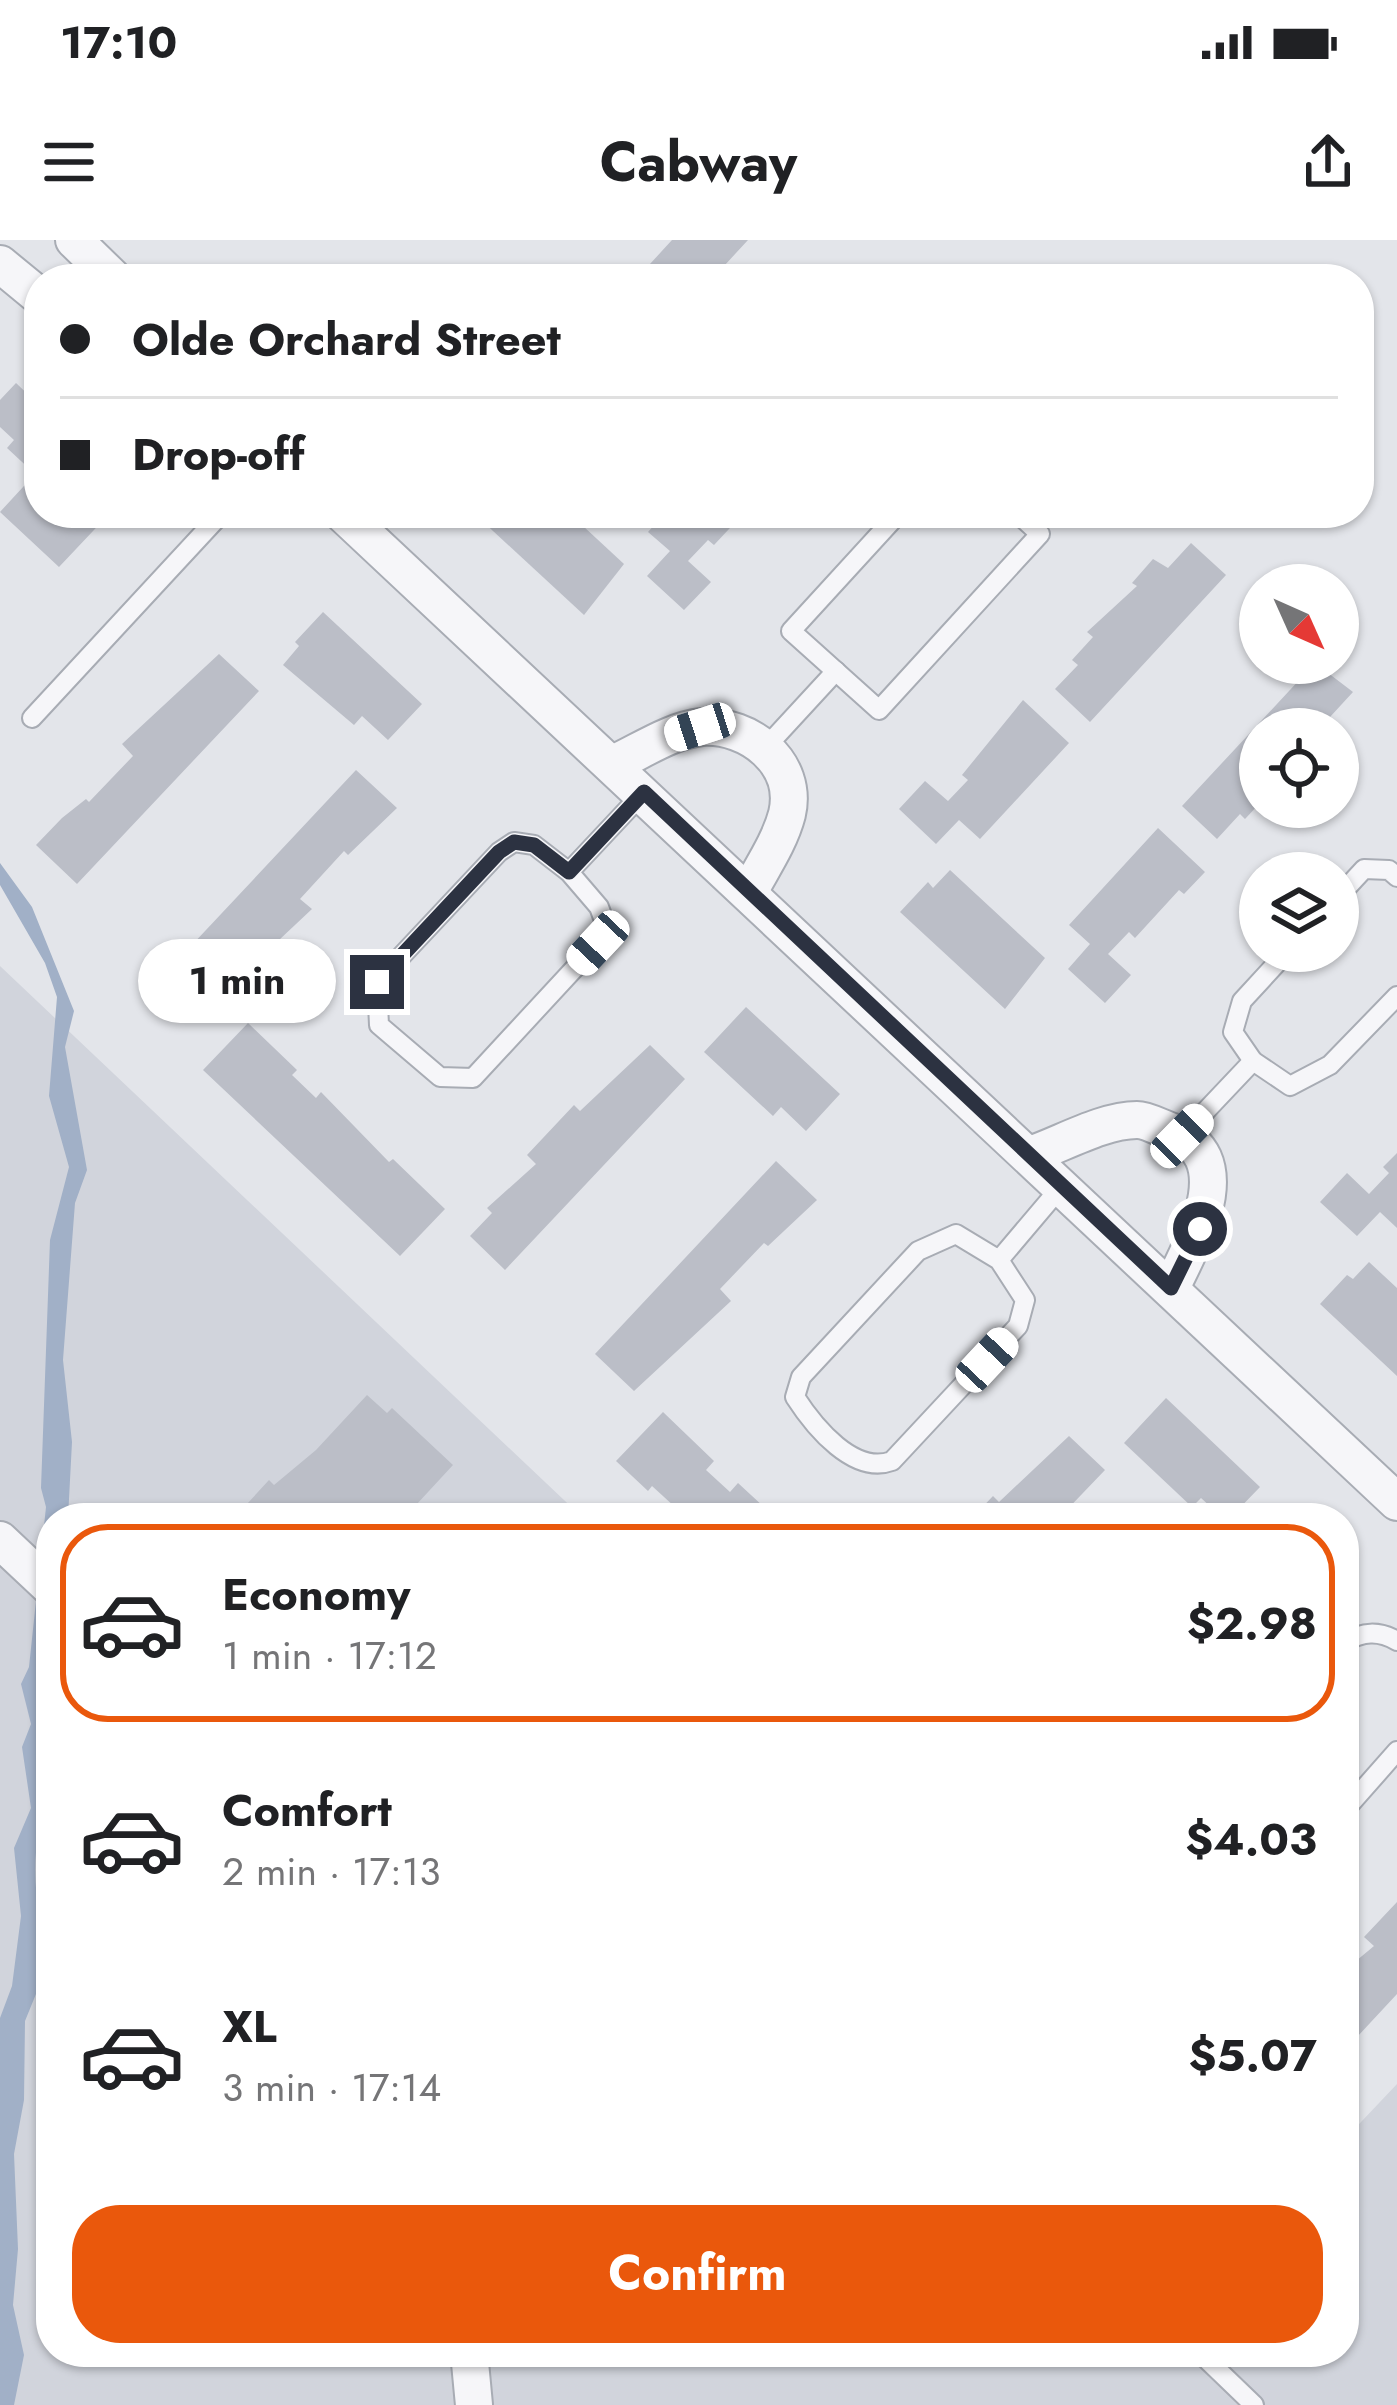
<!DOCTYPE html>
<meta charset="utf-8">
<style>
body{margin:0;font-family:Jost,sans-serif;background:#f2f2f2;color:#202124;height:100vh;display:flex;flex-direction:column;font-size:45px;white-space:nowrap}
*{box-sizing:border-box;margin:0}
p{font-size:39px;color:#757577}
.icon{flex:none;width:66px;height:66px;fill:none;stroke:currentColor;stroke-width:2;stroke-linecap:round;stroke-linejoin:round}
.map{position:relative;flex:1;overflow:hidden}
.panel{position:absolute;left:36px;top:1263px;width:1323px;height:864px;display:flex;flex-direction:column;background:#fff;border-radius:48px;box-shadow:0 3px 9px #0004}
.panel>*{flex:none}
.top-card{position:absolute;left:24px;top:24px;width:1350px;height:264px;border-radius:48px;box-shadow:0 3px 9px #0004;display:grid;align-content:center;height:264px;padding:0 36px;background:#fff}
.needle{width:78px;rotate:135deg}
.controls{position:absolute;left:1239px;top:324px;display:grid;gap:24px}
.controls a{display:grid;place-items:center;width:120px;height:120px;border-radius:50%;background:#fff;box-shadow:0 3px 9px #0004;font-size:60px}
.end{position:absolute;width:54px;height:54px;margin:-27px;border:15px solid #2c3241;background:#fff;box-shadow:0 0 0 6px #fff}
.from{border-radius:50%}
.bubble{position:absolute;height:84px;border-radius:42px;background:#fff;box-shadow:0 3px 9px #0004;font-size:39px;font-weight:700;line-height:84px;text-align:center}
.car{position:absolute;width:36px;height:72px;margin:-36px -18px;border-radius:15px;box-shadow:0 0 9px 3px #0007;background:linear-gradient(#fff 24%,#345 0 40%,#fff 0 76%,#345 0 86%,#fff 0)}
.top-card b{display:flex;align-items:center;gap:42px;height:114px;font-size:45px}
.top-card b+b{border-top:3px solid #e0e0e0}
.top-card i{width:30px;height:30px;background:#202124}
ul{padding:21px 0 0;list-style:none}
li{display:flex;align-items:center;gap:36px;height:198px;margin:0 24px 18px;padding:0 12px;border:6px solid transparent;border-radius:48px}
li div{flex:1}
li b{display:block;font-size:45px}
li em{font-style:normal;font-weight:700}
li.on{border-color:#ea580c}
li>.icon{width:108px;height:108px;stroke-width:1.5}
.cta{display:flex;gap:24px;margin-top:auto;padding:24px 36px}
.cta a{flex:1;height:138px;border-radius:48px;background:#ea580c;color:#fff;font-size:48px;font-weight:700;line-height:138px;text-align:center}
.status{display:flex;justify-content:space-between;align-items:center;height:84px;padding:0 60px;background:#fff;direction:ltr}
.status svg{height:33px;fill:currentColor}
header{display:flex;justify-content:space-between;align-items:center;height:156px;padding:0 36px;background:#fff;font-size:54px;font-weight:700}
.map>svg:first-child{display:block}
</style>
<div class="status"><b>17:10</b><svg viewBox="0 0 49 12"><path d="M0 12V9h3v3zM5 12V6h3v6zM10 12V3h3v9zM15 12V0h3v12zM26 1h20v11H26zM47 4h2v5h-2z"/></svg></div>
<header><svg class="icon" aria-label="menu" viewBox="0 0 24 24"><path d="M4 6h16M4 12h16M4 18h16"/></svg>Cabway<svg class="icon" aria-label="share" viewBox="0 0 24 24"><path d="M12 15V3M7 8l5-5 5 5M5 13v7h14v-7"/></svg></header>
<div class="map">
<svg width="1397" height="2165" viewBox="0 0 1397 2165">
<rect width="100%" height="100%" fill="#e3e5ea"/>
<!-- built -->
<path fill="#d1d4dc" d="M 0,726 L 583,1278 L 51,1278 L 51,2112 L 1344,2112 L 1344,1900 L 1397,1844 L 1397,2165 L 0,2165 Z"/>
<!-- water -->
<path fill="#a1b0c7" d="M 0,623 L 32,667 L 74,771 L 65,807 L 87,930 L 75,963 L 63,1120 L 72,1202 L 68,1278 L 51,1278 L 51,1479 C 45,1504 51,1521 50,1545 C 49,1561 43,1575 39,1591 C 30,1635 39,1682 49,1722 L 25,1781 L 24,1860 L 14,1914 L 18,2009 L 13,2065 L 24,2115 L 14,2165 L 0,2165 L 0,1778 L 12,1746 L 21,1676 L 14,1608 L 31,1568 L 22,1507 L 31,1484 L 21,1444 L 29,1427 L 46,1267 L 41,1248 L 50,1000 L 69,927 L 49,856 L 57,757 L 45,723 L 0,645 Z"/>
<!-- building -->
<g fill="#bbbec7">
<path d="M 672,0 L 748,0 L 712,39 L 647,39 L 656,29 L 650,24 Z"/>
<path d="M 16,143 L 39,165 L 39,273 L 110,273 L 59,327 L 0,272 L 35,234 L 7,208 L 14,200 L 0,187 L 0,160 Z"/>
<path d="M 484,273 L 569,273 L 624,324 L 584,375 L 479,278 Z"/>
<path d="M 665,273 L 744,273 L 714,305 L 708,300 L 688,321 L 711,342 L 684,370 L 647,336 L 670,311 L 648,292 Z"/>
<path d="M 1191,303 L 1226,335 L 1090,482 L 1055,449 L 1078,425 L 1072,420 L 1093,397 L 1087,392 L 1137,346 L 1132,343 L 1153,319 L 1168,328 Z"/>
<path d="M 323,372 L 422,464 L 388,500 L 362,476 L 354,485 L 283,425 L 299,406 L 295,402 Z"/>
<path d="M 219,414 L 259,451 L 77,644 L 36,605 L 62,578 L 86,559 L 89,562 L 133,516 L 122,504 Z"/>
<path d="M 1315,423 L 1353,452 L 1330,477 L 1337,489 L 1260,489 L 1260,563 L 1245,579 L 1240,574 L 1217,599 L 1182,566 Z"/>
<path d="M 1023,460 L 1069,503 L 980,599 L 959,580 L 936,604 L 899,569 L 925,541 L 948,561 L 968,540 L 962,535 Z"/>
<path d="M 356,530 L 397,568 L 348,615 L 344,611 L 300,659 L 312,669 L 215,760 L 175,723 Z"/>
<path d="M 1158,588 L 1205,632 L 1184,654 L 1179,650 L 1135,698 L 1129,692 L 1108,714 L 1131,735 L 1105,763 L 1068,729 L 1090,704 L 1069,685 Z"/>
<path d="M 950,630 L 1045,718 L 1005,769 L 900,672 L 928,642 L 933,648 Z"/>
<path d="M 746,767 L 840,854 L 806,891 L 781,867 L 773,876 L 704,812 Z"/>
<path d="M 248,783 L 297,830 L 292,835 L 316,858 L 321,852 L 389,922 L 393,919 L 445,969 L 400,1016 L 203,830 Z"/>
<path d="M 650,805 L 685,839 L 505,1030 L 470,996 L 492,973 L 487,968 L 536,924 L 527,915 L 574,865 L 580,871 Z"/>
<path d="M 1397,913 L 1397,988 L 1380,972 L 1357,996 L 1320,962 L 1347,933 L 1369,954 L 1389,933 L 1383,927 Z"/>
<path d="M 776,921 L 817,960 L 768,1006 L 764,1003 L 720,1049 L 731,1061 L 634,1151 L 595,1114 Z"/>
<path d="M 1369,1022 L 1397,1048 L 1397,1136 L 1320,1064 L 1347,1035 L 1353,1039 Z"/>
<path d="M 367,1155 L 387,1173 L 392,1168 L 453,1225 L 404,1278 L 236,1276 L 269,1240 L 274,1245 L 316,1210 Z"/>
<path d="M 1166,1158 L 1260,1247 L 1230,1278 L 1223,1278 L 1201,1258 L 1192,1267 L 1124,1203 Z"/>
<path d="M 663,1172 L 714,1221 L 706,1230 L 730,1252 L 738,1243 L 776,1278 L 687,1278 L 652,1246 L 648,1251 L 616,1221 Z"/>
<path d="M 1069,1196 L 1105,1230 L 1059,1278 L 972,1278 L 993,1256 L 999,1262 Z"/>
<path d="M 1397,1662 L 1397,1754 L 1344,1811 L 1344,1731 L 1374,1706 L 1364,1697 Z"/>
</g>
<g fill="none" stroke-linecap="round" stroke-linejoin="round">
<!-- service casing -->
<g stroke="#a8acb4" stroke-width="22">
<g id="service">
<path d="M 899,273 L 791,391 L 879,470 L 1040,294 L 1017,273"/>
<path d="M 32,478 L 222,273"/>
<path d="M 766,507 L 836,431"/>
<path d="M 569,632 L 599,667 L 606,686 L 598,703 L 473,838 L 440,837 L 379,785 L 377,742 L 499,612 L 514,602 L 534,605 L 569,632 L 644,552"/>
<path d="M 1338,657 L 1364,629 L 1389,630 L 1397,637"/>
<path d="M 1288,711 L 1242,761 L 1233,792 L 1253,821 L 1290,846 L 1330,825 L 1397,756"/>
<path d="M 1182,896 L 1253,821"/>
<path d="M 999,1020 L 1025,1060 L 1018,1086 L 892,1221 C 854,1235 815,1188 795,1157 L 801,1137 L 918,1011 L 956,994 L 999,1020 L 1060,948"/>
<path d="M 1344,1402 C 1363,1392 1378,1390 1397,1401"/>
<path d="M 1344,1571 L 1397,1511"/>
<path d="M 1199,2112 L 1254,2165"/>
</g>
</g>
<!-- minor casing -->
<g stroke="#a8acb4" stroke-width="40">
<g id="minor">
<path d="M 74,0 L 114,39"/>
<path d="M 0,24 L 39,56"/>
<path d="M 342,273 L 1397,1262"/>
<path d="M 615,523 C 641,511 672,490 702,487 C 749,484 799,523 787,574 C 780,601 763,626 750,650"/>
<path d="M 1030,915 C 1062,904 1103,880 1137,880 C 1148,880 1162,889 1173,892 C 1242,918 1191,1006 1171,1048"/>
<path d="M 0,1300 L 51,1348"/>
<path d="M 469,2112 L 474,2165"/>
</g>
</g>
<!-- service -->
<use href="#service" stroke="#f6f6f9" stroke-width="18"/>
<!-- minor -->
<use href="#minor" stroke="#f6f6f9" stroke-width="36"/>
</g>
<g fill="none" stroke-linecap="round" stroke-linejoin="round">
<!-- route -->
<path stroke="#2c3241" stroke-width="15" d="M 377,742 L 499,612 L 514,602 L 534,605 L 569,632 L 644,552 L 1171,1048 L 1200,989"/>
</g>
</svg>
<div class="controls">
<a><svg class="needle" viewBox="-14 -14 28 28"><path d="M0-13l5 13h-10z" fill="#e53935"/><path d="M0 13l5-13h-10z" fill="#757577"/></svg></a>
<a><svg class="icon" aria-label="locate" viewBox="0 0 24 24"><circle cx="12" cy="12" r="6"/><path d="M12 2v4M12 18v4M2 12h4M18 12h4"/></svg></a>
<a><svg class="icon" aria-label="layers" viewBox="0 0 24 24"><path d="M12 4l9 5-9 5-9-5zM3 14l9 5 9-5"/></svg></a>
</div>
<i class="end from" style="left:1200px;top:989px"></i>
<i class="end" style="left:377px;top:742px"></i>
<div class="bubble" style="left:138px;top:699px;width:198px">1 min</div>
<i class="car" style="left:700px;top:487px;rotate:252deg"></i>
<i class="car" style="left:598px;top:703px;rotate:223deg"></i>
<i class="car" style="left:1182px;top:896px;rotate:44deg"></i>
<i class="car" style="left:987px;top:1120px;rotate:43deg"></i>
<div class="top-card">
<b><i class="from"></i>Olde Orchard Street</b>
<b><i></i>Drop-off</b>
</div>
<section class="panel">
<ul>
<li class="on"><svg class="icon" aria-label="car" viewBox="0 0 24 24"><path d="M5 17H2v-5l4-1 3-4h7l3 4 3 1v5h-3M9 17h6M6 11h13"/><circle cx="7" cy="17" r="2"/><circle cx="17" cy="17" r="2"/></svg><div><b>Economy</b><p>1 min · 17:12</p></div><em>$2.98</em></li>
<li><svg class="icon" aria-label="car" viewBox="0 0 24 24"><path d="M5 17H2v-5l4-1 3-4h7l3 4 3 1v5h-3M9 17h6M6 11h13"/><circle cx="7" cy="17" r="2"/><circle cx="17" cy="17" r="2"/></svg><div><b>Comfort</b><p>2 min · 17:13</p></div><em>$4.03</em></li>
<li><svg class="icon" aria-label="car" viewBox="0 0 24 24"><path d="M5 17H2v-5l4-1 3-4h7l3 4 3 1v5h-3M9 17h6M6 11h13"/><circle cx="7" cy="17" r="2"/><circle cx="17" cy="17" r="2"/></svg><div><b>XL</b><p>3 min · 17:14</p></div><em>$5.07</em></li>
</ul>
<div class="cta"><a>Confirm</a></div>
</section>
</div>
